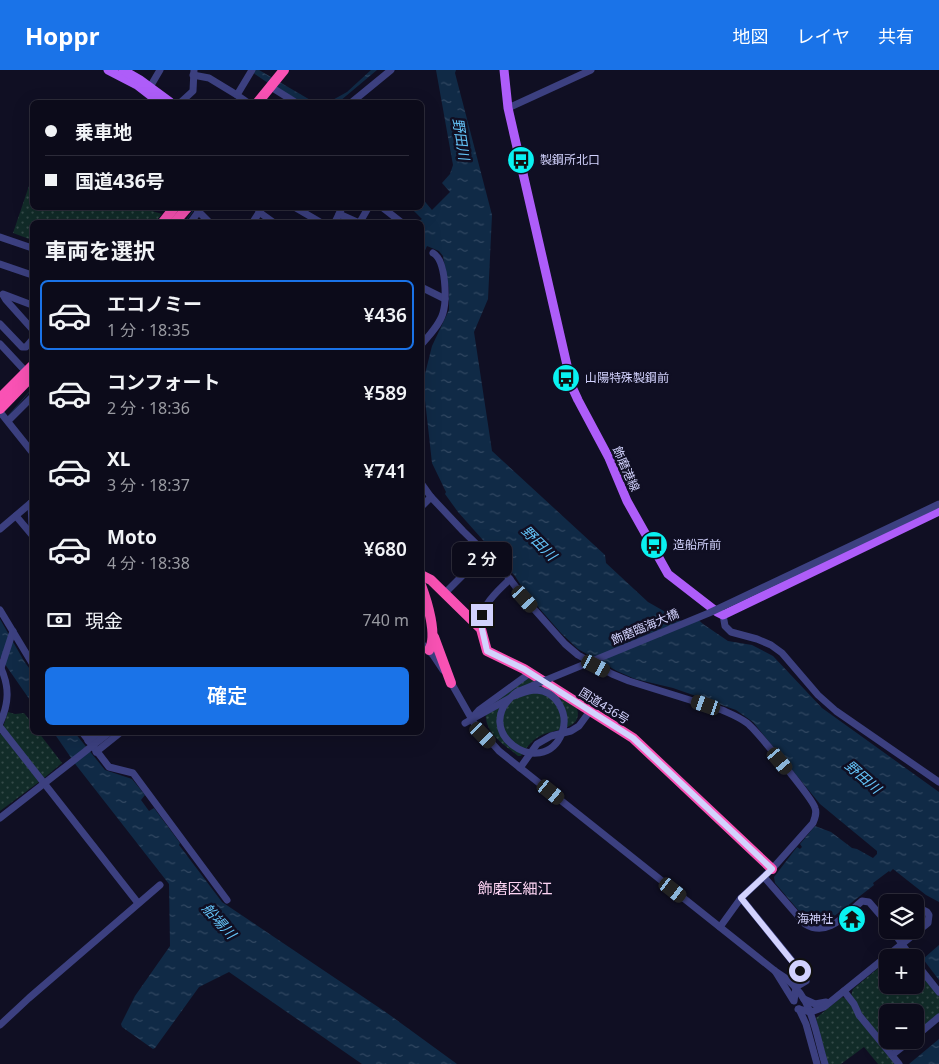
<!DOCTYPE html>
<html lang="ja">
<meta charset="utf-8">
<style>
body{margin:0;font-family:"Noto Sans","Noto Sans JP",sans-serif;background:#151423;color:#f1f3f6;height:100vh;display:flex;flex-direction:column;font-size:19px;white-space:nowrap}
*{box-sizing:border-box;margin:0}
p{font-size:16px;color:#9a9ba2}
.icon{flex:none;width:28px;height:28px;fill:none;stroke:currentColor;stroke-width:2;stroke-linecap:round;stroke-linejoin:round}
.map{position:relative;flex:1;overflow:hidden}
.drawer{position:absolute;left:30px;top:150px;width:394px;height:515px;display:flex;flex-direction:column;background:#0c0b1a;border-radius:8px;box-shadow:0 5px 20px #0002,0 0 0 1px #2c2b39}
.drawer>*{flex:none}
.guide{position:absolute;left:30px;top:30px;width:394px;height:110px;border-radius:8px;box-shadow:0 5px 20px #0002,0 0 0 1px #2c2b39;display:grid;align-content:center;height:110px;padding:0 15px;background:#0c0b1a}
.fabs{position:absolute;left:879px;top:824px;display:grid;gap:10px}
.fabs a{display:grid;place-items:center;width:45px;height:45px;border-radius:8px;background:#0c0b1a;box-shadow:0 5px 20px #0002,0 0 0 1px #2c2b39;font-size:25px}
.end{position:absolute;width:22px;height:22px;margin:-11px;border:6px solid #d2d2fd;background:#111;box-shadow:0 0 0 2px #111}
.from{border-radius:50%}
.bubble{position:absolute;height:35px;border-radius:8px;background:#0c0b1a;box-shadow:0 5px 20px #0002,0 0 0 1px #2c2b39;font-size:16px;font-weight:600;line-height:35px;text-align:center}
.car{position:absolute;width:15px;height:30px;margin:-15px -8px;border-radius:6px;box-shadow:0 0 4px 1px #0007;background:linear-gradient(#222 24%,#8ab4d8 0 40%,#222 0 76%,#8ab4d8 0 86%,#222 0)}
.guide b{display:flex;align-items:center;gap:18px;height:48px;font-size:19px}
.guide b+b{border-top:1px solid #2c2b39}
.guide i{width:12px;height:12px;background:#f1f3f6}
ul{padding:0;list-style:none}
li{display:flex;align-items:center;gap:15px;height:70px;margin:0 10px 8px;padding:0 5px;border:2px solid transparent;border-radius:8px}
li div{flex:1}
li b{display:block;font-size:19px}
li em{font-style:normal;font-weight:600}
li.active{border-color:#1a73e8}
li>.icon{width:45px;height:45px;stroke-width:1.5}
h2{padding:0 15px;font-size:22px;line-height:60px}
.pay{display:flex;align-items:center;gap:12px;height:55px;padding:0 15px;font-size:19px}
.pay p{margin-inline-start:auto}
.button{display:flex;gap:10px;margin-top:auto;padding:10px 15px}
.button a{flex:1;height:58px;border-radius:8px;background:#1a73e8;color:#fff;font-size:20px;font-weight:600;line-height:58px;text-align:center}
header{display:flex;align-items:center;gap:30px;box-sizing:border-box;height:70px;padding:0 25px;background:#1a73e8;color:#fff}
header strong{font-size:24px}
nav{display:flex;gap:28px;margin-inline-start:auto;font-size:18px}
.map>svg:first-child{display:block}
</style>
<header>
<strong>Hoppr</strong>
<nav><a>地図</a><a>レイヤ</a><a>共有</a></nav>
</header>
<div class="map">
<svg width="939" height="994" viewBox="0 0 939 994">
<defs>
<pattern id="park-dots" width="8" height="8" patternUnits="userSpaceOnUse" patternTransform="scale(1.25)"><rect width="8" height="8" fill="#122c29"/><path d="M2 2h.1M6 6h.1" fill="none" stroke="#344a49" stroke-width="1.8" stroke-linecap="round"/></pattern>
<pattern id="water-ripples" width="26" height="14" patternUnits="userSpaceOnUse" patternTransform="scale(1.25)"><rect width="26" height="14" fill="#102a46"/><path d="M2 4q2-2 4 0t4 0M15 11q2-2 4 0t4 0" fill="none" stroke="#324862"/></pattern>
</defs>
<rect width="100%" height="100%" fill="#100f23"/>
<!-- park -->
<g fill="url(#park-dots)">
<path d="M 32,107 L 32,138 L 142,138 L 162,144 L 155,152 L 32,152 L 32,170 L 13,163 Z"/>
<path d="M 526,608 L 535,609 L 576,636 C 586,660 554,658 540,666 C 531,671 526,678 521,686 L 518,686 C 500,671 483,663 486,638 Z"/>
<path d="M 8,642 L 15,644 L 24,643 L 32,653 L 32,662 L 39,663 L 62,693 L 44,708 L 3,657 Z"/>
<path d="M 0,664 L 2,664 L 39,712 L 0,741 Z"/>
<path d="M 887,891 L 888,915 L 915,915 L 915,897 L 939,926 L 939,944 L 915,963 L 915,942 L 888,942 L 888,970 L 907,970 L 896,979 L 889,978 L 861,942 L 851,926 L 853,919 Z"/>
<path d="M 842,927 L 847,929 L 895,994 L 878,994 L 864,977 L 841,994 L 828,994 L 816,948 Z"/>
</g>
<!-- water -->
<g fill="url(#water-ripples)">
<path d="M 249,0 L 259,0 L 312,31 L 317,32 L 303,32 L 277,19 Z"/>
<path d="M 371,0 L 377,0 L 340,31 L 329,32 L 347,22 Z"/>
<path d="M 436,0 L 456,0 L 455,3 L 492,145 L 488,229 L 474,262 L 492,381 L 605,485 L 606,493 L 648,532 L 683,552 L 694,546 L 703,554 L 728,571 L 752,575 L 773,586 L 822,638 L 939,722 L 939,832 L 926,825 L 893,799 L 890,802 L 889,801 L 873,813 L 874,815 L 828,851 L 817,854 L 806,849 L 775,813 L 774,807 L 797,777 L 800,779 L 802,777 L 800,774 L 815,756 L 831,762 L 852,778 L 857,779 L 873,788 L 877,784 L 877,781 L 820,734 L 753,652 L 736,640 L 673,618 L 635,609 L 617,601 L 578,579 L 561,563 L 525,522 L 515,506 L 458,442 L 445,424 L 446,422 L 432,393 L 423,312 L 432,276 L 449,240 L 449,219 L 443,186 L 439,181 L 427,176 L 425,180 L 421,180 L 421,152 L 417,152 L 422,149 L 411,138 L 421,138 L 421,127 L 432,140 L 450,122 L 442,113 L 450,104 L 453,95 Z"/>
<path d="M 0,549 L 24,591 L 32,602 L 32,633 L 0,587 Z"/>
<path d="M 54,663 L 75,663 L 105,700 L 132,709 L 145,725 L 141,730 L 149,741 L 154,738 L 180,773 L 179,775 L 222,832 L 387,943 L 457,994 L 362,994 L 229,902 L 199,917 L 155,978 L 153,979 L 122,957 L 121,954 L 135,926 L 170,876 L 169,814 L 76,695 Z"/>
<path d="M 939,875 L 939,910 L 923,889 Z"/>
<path d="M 939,969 L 939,994 L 909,994 Z"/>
</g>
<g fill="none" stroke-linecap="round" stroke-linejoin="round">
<!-- stream -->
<g stroke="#102a46" stroke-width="1">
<path d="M 185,152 L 195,138"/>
<path d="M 8,346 L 32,319"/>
</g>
<!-- minor -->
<g stroke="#3c4080" stroke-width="7">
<path d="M 193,5 L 209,8 L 237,25"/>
<path d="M 150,17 L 160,0"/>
<path d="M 271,17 L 295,32"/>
<path d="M 181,32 L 193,21 L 194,0"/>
<path d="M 247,32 L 237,25 L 252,0"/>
<path d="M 352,32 L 391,0"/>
<path d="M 508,38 L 591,0"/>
<path d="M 296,138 L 320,152"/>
<path d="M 383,138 L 401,152"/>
<path d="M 198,141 L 209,152"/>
<path d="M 259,142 L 273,152"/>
<path d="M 339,144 L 357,152"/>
<path d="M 191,152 L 201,138"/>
<path d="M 253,152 L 262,138"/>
<path d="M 335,152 L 342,138"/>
<path d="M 360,152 L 368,138"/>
<path d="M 0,167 L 32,178"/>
<path d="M 0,194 L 32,205"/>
<path d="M 421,217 L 445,229"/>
<path d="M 3,224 L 32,235"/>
<path d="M 3,225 L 6,230 L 32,259"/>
<path d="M 0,254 L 22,277 L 26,277 L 32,270"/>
<path d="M 0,274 L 29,305"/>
<path d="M 421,275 C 429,266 440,254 443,243 C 447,229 446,190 433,183"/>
<path d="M 0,342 L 32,382"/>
<path d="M 8,351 L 32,327"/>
<path d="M 421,413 L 431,427 L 463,461 L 502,499 L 525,529 L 565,574 L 578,585 L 612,604 L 629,611 L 722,640 C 731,644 739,647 747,653 C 756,660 813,729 815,738 C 817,743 815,748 813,753 L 772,799 L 741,828 L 720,857"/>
<path d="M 31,433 L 32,456"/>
<path d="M 421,437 L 431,427"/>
<path d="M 16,446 L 32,465"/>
<path d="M 0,459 L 32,432"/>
<path d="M 445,523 L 485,483"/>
<path d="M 0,540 L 32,593"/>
<path d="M 723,545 L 725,556 L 731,562 L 757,569 L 771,575 L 782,583 L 818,625 L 836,641 L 939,712"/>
<path d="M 481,559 C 482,533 493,526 510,509"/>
<path d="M 421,573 L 433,585 L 443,600"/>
<path d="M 0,596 C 10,617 9,633 0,653"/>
<path d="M 1,598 L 13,561"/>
<path d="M 449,609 L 474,653 L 499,681 L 775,901 C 813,923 813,955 825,994"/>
<path d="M 471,649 L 479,640 L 530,603"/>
<path d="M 465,653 L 510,628"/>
<path d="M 0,657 L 138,833"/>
<path d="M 82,662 L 109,697 L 133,703 L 227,830"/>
<path d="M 88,671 L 100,662"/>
<path d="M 96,682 L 121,662"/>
<path d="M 520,698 L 537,674 L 551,666 L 571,661 L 579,656 L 590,641"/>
<path d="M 764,807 L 805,854 C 828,868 845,845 862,831 L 869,832 L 888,854"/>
<path d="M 741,828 L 793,892 L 806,911 L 796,917 L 794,931"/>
<path d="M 892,860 L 912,888"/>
<path d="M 915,892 L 939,922"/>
<path d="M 775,901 L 793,930"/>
<path d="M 844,921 L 854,934 L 859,945 L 899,994"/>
<path d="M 804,929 L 815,934 L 826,932"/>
<path d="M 798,939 L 811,942 L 824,937 L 928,853 L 929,845 L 927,842 L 915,836"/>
<path d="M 799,939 L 806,954 L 817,994"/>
<path d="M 0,955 L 29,928 L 160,815"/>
<path d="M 915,967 L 939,947"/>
<path d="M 892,985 L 911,970"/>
</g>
<!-- major -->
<g stroke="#ae5df9" stroke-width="9">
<path d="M 108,0 L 137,15 L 159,32"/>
<path d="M 123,0 L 140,10 L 170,32"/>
<path d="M 504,0 L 508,38 L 572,317 L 578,330 L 609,388 L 627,431 L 668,504 L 717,542 L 723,545 L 939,441"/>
</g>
<!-- highway -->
<g stroke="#f952b4" stroke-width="10">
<path d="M 258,32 L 284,0"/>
<path d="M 163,152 L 174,138"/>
<path d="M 175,152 L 187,138"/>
<path d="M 0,328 L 32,296"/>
<path d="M 0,339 L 32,306"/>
<path d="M 421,505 L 431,510 L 481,559 L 487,581 L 524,599 L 633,668 L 772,799"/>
<path d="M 421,515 C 427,531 438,566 429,580"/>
<path d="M 434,567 L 451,613"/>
</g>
<!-- minor-bridge -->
<g stroke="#3c4080" stroke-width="7">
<path d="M 514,626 C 520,624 528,620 536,620 C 557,621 569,644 562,663 C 543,712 466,661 517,622 L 709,543 L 939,434"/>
<path d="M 0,748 L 110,662"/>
</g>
</g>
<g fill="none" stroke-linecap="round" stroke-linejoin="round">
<!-- route -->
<path stroke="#d2d2fd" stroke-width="6" d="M 482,545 L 482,559 L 487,581 L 524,599 L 633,668 L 772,799 L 741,828 L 800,901"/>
</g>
<!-- icons -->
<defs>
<g id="bus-disc" transform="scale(1.4375)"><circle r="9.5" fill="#09f2f1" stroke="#100f23"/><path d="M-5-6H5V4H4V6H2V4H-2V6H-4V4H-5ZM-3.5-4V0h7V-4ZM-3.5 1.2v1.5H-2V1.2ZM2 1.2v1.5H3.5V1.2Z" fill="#111"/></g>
<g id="temple-disc" transform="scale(1.4375)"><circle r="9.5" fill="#09f2f1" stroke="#100f23"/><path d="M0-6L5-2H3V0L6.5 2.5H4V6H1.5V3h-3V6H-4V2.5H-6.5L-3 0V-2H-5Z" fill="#111"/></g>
</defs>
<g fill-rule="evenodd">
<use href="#bus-disc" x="521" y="90"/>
<use href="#bus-disc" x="566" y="308"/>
<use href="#bus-disc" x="654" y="475"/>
<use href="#temple-disc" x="852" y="849"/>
</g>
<g text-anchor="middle" stroke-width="5" stroke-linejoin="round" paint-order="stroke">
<!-- poi labels -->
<g font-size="12" fill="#d2d2fd" stroke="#100f23" text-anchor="start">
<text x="540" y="94">製鋼所北口</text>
<text x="585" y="312">山陽特殊製鋼前</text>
<text x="673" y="479">造船所前</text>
<text x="833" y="853" text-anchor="end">海神社</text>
</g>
<!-- street labels -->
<g font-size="12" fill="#d2d2fd" stroke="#100f23">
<text transform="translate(626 399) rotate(66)" y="4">飾磨港線</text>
<text transform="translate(645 557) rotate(-23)" y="4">飾磨臨海大橋</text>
<text transform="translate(604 636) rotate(32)" y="4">国道436号</text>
</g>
<!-- water labels -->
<g font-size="14" font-style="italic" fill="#64c4f9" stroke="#100f23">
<text transform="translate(461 69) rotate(81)" y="5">野田川</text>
<text transform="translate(539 473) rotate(45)" y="5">野田川</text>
<text transform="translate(863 707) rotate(41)" y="5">野田川</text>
<text transform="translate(219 851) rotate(48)" y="5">船場川</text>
</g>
<!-- quarter labels -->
<g font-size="15" fill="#fdd4f3" stroke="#100f23">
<text x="515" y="824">飾磨区細江</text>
</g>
</g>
</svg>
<div class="fabs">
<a><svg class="icon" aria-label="layers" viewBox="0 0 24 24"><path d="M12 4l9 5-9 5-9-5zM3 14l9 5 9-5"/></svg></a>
<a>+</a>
<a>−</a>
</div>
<i class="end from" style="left:800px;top:901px"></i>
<i class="end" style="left:482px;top:545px"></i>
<div class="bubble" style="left:452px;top:472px;width:60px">2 分</div>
<i class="car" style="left:525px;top:529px;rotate:138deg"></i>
<i class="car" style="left:596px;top:596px;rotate:118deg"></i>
<i class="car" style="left:706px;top:635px;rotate:289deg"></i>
<i class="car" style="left:483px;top:665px;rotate:136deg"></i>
<i class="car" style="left:780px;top:691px;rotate:140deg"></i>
<i class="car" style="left:551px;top:722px;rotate:129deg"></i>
<i class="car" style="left:673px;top:820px;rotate:128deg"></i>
<div class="guide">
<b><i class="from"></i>乗車地</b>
<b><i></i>国道436号</b>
</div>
<section class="drawer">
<h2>車両を選択</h2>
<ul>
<li class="active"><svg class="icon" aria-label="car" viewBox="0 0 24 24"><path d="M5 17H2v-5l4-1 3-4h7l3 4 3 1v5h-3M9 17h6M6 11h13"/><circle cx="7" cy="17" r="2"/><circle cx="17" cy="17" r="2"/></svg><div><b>エコノミー</b><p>1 分 · 18:35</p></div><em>¥436</em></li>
<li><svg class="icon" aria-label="car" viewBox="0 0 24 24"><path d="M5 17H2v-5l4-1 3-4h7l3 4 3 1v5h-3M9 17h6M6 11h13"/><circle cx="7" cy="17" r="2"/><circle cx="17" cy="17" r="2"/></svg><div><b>コンフォート</b><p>2 分 · 18:36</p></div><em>¥589</em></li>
<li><svg class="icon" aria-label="car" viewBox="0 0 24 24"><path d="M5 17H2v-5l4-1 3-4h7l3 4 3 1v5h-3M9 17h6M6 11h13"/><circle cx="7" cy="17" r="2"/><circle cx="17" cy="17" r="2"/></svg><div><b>XL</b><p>3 分 · 18:37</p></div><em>¥741</em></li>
<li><svg class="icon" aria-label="car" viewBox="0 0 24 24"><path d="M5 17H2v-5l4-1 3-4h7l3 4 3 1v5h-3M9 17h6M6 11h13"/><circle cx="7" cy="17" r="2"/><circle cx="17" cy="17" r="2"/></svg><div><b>Moto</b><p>4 分 · 18:38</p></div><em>¥680</em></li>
</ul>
<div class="pay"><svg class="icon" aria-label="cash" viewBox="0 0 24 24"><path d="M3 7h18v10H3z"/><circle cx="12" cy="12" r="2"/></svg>現金<p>740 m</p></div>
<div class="button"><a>確定</a></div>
</section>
</div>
